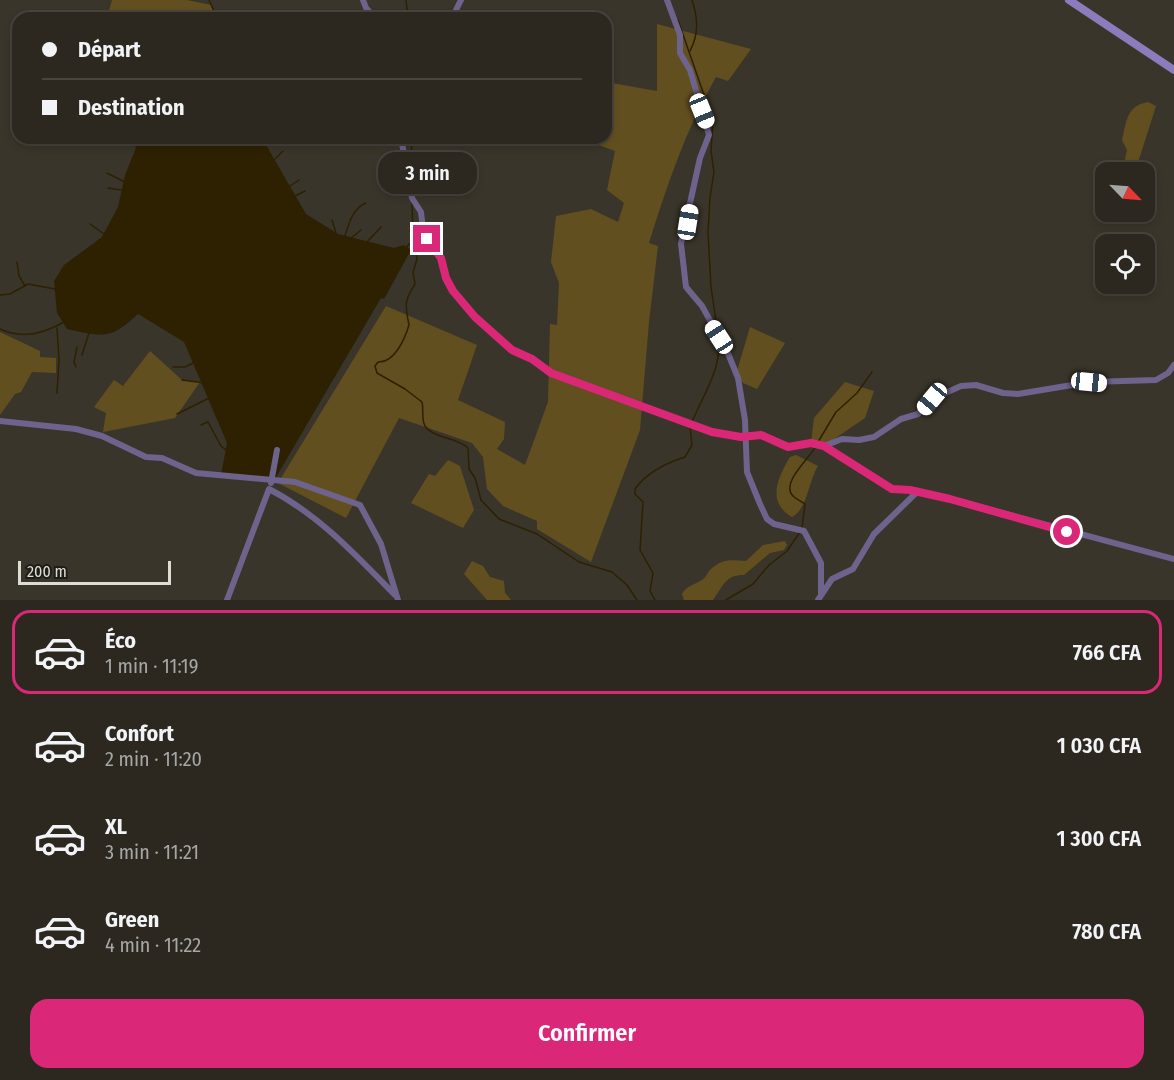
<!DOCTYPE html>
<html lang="fr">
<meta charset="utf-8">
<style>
body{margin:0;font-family:"Fira Sans Condensed",sans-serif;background:#38342d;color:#f1f3f6;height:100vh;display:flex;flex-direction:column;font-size:22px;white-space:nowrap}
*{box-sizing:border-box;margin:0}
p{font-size:20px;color:#a6a6a5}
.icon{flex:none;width:33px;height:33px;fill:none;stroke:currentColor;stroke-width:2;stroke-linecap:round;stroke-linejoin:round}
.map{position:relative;height:600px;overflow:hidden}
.details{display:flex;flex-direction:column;background:#2c2820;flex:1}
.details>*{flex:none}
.guide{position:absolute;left:12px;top:12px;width:600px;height:132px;border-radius:18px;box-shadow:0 3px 9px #0003,0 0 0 2px #48443e;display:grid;align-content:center;height:132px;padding:0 30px;background:#2c2820}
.needle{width:39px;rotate:115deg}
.tools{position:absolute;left:1095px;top:162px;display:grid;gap:12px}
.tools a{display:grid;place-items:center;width:60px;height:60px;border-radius:12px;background:#2c2820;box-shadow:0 3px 9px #0003,0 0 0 2px #48443e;font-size:30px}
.scale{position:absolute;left:18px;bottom:15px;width:153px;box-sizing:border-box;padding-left:6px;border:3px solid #dfdcd5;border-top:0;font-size:16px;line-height:21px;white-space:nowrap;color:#dfdcd5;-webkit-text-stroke:4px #1f1d18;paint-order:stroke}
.end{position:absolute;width:27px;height:27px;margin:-14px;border:8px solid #db2777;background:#fff;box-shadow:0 0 0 3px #fff}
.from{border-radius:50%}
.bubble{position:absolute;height:42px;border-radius:18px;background:#2c2820;box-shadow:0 3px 9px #0003,0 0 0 2px #48443e;font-size:20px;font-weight:600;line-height:42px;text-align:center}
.car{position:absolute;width:18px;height:36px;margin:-18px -9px;border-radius:8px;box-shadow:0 0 4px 2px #0007;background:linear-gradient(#fff 24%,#345 0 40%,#fff 0 76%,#345 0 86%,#fff 0)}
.guide b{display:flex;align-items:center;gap:21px;height:57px;font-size:22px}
.guide b+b{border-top:2px solid #48443e}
.guide i{width:15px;height:15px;background:#f1f3f6}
ul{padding:10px 0 0;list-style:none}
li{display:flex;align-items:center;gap:18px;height:84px;margin:0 12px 9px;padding:0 18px;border:3px solid transparent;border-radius:18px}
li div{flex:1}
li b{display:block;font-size:22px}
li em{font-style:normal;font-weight:600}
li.on{border-color:#db2777}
li>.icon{width:54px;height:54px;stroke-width:1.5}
.primary-button{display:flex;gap:12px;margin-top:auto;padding:12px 30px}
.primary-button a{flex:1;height:69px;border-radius:18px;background:#db2777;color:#fff;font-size:24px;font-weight:600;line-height:69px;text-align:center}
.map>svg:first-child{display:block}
</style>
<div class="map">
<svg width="1174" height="600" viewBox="0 0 1174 600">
<rect width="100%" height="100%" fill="#3a352a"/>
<!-- green -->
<g fill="#624f20">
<path d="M 112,0 L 187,0 L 211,5 L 214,11 L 213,18 L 107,18 Z"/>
<path d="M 657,24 L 751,49 L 728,81 L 716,77 C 686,129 667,185 649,243 L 658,246 L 649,322 L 640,430 L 591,562 L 537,529 L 537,521 L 503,506 L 487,489 L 483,457 L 472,443 L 399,418 L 346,518 L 278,483 L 386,306 L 477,345 L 458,400 L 505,422 L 504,439 L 497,449 L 525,465 L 548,402 L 550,324 L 557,325 L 559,283 L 551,262 L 556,216 L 591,209 L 618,222 L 624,203 L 607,190 L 615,151 L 585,140 L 585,138 L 606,138 L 606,82 L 657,91 Z"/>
<path d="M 1148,102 L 1156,106 L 1135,172 L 1123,169 L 1127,150 L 1122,140 C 1127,121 1126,106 1148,102 Z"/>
<path d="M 750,327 L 785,343 L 757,389 L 743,383 L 736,374 Z"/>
<path d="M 0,332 L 40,351 L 40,357 L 56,358 L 56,373 L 32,372 L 21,392 L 15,394 L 0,415 Z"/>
<path d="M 150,351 L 182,380 L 200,382 L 175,418 L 103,432 L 106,413 L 94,407 L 114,380 L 123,386 Z"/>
<path d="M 845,382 L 874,391 L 865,418 L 824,446 L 811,443 L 814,418 Z"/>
<path d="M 796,455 L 818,466 C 808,482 808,508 792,517 C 766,502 778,477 790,457 Z"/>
<path d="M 448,460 L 460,466 L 474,510 L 463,528 L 411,503 L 429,474 L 435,476 Z"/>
<path d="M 785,541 L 787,545 L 784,550 L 770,553 L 744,575 C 725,575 724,585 713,600 L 684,600 L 682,594 C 686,586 694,585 702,580 C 706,578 707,573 710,570 C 722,558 731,560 746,561 L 763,545 Z"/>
<path d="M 472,561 L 483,566 L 490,577 L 504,581 L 505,593 L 511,600 L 487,600 L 464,574 Z"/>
</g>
<!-- water -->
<path fill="#2d2101" d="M 140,138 L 262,138 L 306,214 L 338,234 L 394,248 L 404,245 L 411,250 L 384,299 L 381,298 L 275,479 L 221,475 L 227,443 L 184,342 L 138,314 C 110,340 104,337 67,329 L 57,313 L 54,281 L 64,265 L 102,237 L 118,207 L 125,175 Z"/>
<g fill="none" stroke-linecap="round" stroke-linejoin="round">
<!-- stream -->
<g stroke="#2d2101" stroke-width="1.5">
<path d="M 209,0 L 217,18"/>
<path d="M 406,0 L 408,18"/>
<path d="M 678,20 L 713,121 L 711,151 L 714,172 L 710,197 L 708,232 L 711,287 L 717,328"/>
<path d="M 690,51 C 699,34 698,18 692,0"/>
<path d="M 412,138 L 411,159 L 414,191"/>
<path d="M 122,140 L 138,147"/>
<path d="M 263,142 L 270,138"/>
<path d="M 275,159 L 283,151"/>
<path d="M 107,173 L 125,182"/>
<path d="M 290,186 L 299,180"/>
<path d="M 108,188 L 121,190"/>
<path d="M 295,196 L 305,191"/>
<path d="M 412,204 L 413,235 L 417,259 L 413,272 L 415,284 C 404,301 405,305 409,325 C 405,338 395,363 378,362 L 375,366 L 377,373 L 405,389 L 422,402 C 424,410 421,419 425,426 C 434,439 457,437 468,448 L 469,469 L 475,478 L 481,500 L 499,519 L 537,534 L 579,562 L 612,572 L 627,585 L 637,600"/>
<path d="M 332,220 L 336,233"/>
<path d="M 90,224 L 104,234"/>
<path d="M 345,236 C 349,223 353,208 366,203"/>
<path d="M 350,239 L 361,230"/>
<path d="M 367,242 L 381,227"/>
<path d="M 407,247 L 409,244 L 415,246"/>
<path d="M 17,262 L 19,276 L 25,286"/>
<path d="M 0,295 L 10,294 L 28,284 L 55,289"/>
<path d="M 57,328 L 59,360 L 57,393"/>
<path d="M 0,329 C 23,340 44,333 64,322"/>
<path d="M 82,355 L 89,333"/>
<path d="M 76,367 L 74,362 L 77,347"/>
<path d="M 173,367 L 185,367 L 195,362"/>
<path d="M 182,380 L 205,383"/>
<path d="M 177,414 L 209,398"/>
<path d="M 692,422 C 703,395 720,372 719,342"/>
<path d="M 201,425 L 208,422 L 221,446 L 226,450"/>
<path d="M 818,442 L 836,412 L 857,393 L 872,372"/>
<path d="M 802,528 L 805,504 C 801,501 796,499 793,496 C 780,483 810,458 816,446"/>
<path d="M 655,600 L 650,591 L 653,573 L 640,550 L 643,502 L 635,494 L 635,489 C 647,472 666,463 685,457 L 692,445 L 690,426"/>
<path d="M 726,600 L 753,584 L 769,565 L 787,551 L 800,532"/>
</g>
<!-- street -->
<g stroke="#6e638c" stroke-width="6">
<path d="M 363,0 L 366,8 L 375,18"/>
<path d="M 667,0 L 680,35 L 680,53 L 690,70 L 709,135 L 700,158 L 681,244 L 686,287 L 702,306 L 727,351 L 738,378 L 745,420 L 747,472 L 760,504 L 767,519 L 774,524 L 804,531 L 821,563 L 821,593"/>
<path d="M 452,18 L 461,0"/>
<path d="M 401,138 L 412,198 L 421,212 L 423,229 L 428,242 L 441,258 L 446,278 L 453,291 L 475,317 L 512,350 L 532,359 L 551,373 L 712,432 L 741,437 L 761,435 L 788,447 L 811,443 L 824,446 L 892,489 L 910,490 L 950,499 L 1174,559"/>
<path d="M 0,421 L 76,429 L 102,436 L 146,457 L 162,458 L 196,473 L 295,482 L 360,505 L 381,544 L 398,600"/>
<path d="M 824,446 L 842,439 L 859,440 L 874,437 L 901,419 L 918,414 L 932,399 L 961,386 L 976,385 L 1003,393 L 1018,394 L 1090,382 L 1156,380 L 1168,373 L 1174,365"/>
<path d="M 271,483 L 277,450"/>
<path d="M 227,600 L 269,489 C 319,515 356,555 395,595"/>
<path d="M 818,600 L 832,579 L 853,569 L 874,534 L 918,491"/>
</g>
<!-- secondary -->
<path stroke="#8d7cbd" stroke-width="8" d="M 1069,0 L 1174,70"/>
</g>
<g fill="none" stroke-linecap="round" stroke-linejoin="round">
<!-- route -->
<path stroke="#db2777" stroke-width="8" d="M 427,239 L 441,258 L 446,278 L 453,291 L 475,317 L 512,350 L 532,359 L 551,373 L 712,432 L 741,437 L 761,435 L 788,447 L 811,443 L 824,446 L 892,489 L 910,490 L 950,499 L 1067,532"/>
</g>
</svg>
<div class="tools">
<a><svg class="needle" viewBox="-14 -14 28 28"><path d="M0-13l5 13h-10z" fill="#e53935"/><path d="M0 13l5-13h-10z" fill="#a6a6a5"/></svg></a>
<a><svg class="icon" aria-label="locate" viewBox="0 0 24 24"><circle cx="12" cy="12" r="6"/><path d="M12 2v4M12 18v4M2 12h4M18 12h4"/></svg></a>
</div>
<div class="scale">200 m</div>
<i class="end from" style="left:1067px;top:532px"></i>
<i class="end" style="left:427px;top:239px"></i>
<div class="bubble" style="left:378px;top:152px;width:99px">3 min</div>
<i class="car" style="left:702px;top:111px;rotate:158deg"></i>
<i class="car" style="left:688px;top:222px;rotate:9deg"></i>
<i class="car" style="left:719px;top:337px;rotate:327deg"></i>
<i class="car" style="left:1089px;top:382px;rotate:96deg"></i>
<i class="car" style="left:932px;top:399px;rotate:220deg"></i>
<div class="guide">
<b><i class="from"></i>Départ</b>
<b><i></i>Destination</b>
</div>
</div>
<section class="details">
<ul>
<li class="on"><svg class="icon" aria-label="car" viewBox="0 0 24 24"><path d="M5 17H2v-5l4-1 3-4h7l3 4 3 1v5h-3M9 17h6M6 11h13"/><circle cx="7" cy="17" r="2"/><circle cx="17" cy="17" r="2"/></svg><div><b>Éco</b><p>1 min · 11:19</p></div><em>766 CFA</em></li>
<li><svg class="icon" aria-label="car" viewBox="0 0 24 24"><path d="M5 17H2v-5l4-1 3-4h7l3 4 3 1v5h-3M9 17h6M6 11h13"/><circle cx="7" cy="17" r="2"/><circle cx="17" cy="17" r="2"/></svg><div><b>Confort</b><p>2 min · 11:20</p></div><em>1 030 CFA</em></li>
<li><svg class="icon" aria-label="car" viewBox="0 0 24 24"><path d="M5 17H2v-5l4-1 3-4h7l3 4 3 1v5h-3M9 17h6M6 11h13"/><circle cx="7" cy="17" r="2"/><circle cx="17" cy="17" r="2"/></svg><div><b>XL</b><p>3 min · 11:21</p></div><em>1 300 CFA</em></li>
<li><svg class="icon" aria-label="car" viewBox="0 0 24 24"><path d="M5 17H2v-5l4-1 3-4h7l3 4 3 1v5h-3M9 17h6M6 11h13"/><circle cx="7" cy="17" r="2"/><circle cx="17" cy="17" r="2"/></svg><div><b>Green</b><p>4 min · 11:22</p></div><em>780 CFA</em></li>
</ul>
<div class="primary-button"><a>Confirmer</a></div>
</section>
